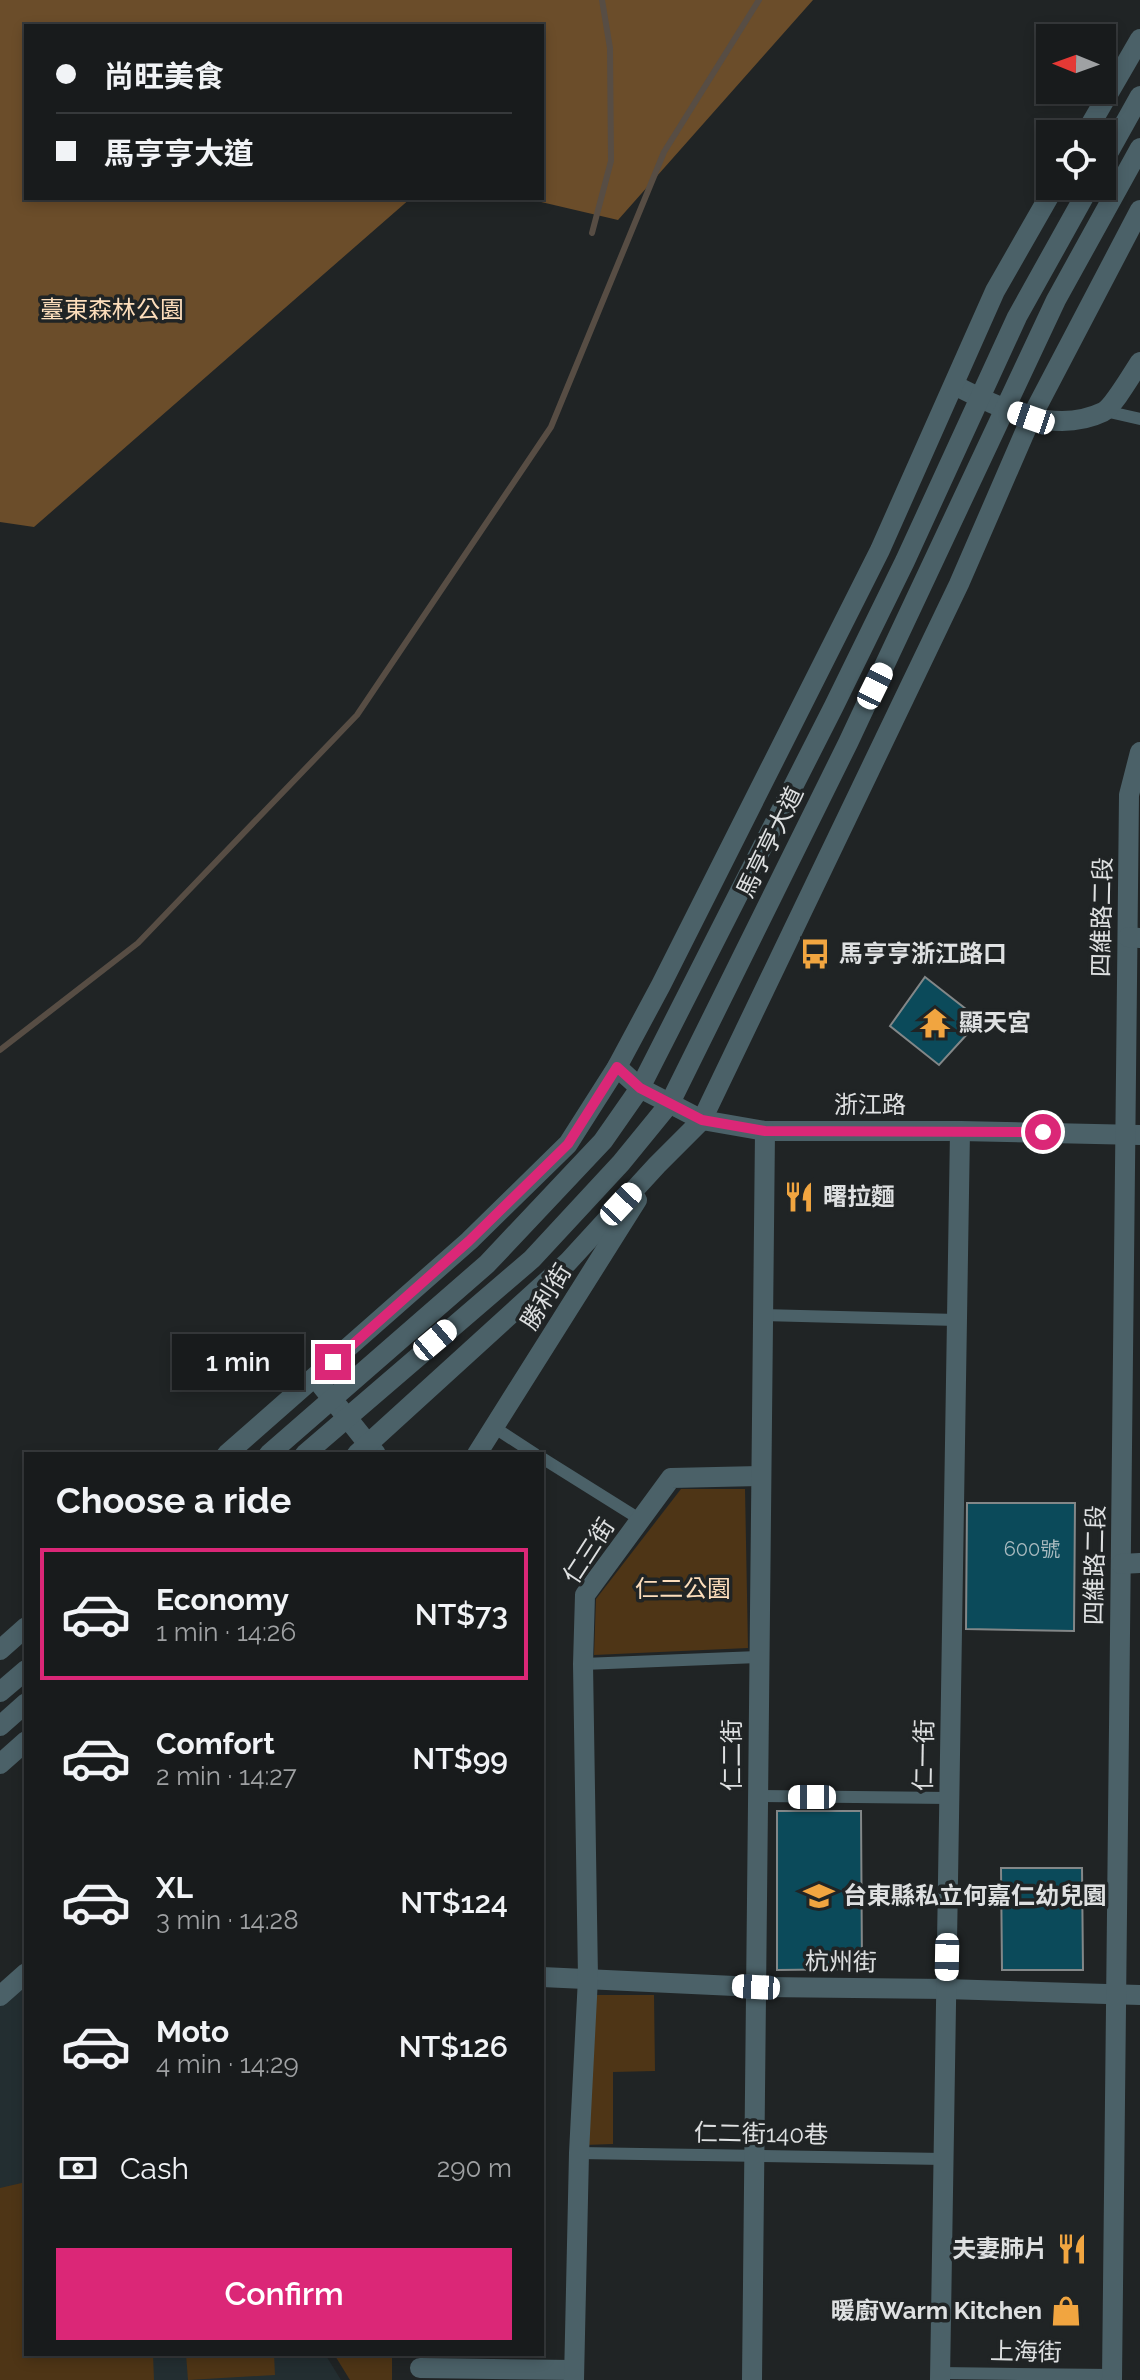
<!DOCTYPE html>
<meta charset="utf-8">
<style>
body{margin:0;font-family:Raleway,"Noto Sans TC",sans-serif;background:#252829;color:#f1f3f6;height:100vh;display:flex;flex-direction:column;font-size:30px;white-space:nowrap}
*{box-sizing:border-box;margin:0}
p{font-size:26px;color:#9fa1a3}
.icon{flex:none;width:44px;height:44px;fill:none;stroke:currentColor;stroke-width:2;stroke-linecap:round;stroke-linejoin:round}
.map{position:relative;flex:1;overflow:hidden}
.side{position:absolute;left:24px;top:1452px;width:520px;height:904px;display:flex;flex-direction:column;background:#181b1c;border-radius:0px;box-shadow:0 4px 12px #0003,0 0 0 2px #36393b}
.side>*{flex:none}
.banner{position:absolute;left:24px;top:24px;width:520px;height:176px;border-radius:0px;box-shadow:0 4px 12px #0003,0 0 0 2px #36393b;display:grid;align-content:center;height:176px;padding:0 32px;background:#181b1c}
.needle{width:52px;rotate:271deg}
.tools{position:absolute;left:1036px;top:24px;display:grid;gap:16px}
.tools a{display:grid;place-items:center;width:80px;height:80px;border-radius:0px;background:#181b1c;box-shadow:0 4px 12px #0003,0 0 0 2px #36393b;font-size:40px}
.end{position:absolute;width:36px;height:36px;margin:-18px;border:10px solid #db2777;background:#fff;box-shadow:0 0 0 4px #fff}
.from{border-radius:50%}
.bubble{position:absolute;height:56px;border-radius:0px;background:#181b1c;box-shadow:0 4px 12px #0003,0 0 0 2px #36393b;font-size:26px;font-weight:600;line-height:56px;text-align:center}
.car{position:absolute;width:24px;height:48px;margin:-24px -12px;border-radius:10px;box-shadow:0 0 6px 2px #0007;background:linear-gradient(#fff 24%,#345 0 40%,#fff 0 76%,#345 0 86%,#fff 0)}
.banner b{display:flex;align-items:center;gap:28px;height:76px;font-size:30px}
.banner b+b{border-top:2px solid #36393b}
.banner i{width:20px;height:20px;background:#f1f3f6}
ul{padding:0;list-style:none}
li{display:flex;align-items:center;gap:24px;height:132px;margin:0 16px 12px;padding:0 16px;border:4px solid transparent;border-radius:0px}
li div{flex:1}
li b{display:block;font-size:30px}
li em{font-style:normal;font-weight:600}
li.selected{border-color:#db2777}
li>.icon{width:72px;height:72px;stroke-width:1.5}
h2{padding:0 32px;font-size:36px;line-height:96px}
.pay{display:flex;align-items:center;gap:20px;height:88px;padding:0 32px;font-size:30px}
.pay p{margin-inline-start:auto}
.cta{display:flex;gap:16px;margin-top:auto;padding:16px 32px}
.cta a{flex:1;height:92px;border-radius:0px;background:#db2777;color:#fff;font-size:32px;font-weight:600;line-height:92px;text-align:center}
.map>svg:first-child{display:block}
</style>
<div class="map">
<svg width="1140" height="2380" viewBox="0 0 1140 2380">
<rect width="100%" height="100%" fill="#202425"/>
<!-- built -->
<path fill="#232e31" d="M 26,1985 L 26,2354 L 325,2354 L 341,2380 L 0,2380 L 0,2004 Z"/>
<!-- green -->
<g fill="#4e3516">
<path d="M 681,1489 L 745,1489 L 748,1648 L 594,1655 L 596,1599 Z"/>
<path d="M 584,1995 L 654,1995 L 655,2071 L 613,2072 L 613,2144 L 585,2145 Z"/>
<path d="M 26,2182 L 26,2354 L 153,2354 L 154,2380 L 0,2380 L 0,2188 Z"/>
<path d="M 186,2354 L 274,2354 L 275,2375 L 188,2380 Z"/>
<path d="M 334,2354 L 392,2354 L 392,2380 L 350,2380 Z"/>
</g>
<!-- forest -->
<path fill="#6b4d2a" d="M 0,0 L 813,0 L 618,220 L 524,198 L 542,198 L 542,26 L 26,26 L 26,198 L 411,198 L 34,527 L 0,522 Z"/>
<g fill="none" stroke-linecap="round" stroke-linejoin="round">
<!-- stream -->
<g stroke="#574d44" stroke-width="6">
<path d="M 592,233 L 611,161 L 610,48 L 602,0"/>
<path d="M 0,1050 L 138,943 L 357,715 L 551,427 L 664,152 L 759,0"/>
</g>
</g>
<!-- building -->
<g fill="#0b4a5a" stroke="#838788" stroke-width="2">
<path d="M 925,977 L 980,1020 L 939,1065 L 890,1026 Z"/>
<path d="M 967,1503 L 1075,1503 L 1074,1631 L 966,1629 Z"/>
<path d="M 777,1811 L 861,1811 L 862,1969 L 777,1970 Z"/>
<path d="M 1001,1868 L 1082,1868 L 1083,1970 L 1002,1970 Z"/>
</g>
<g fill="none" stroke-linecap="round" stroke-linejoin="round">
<!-- service -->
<g stroke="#4b6168" stroke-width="12">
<path d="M 1105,411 L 1140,419"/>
<path d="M 761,1315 L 957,1320"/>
<path d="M 495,1428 L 535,1454"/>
<path d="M 542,1458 L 641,1520"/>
<path d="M 583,1664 L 758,1657"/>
<path d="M 757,1796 L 949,1798"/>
<path d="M 579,2153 L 944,2159"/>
<path d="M 940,2373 L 1111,2375"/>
</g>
<!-- minor -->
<g stroke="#4b6168" stroke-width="20">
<path d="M 1085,134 L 1140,39"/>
<path d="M 954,385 C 998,407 1053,436 1103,412 C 1113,407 1132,374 1140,362"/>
<path d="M 617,1067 L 640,1088 L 702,1120 L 765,1131 L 960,1131 L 1140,1135"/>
<path d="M 321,1385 L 376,1454"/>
<path d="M 227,1454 L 469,1241 L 568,1144 L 617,1067 L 661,985 L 880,550 L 995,291 L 1055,186"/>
<path d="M 357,1454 L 568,1262 L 657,1165 L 702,1120 L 959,584 L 1031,418 L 1140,210"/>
<path d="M 477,1454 L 637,1200"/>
<path d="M 0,1650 L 26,1627"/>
<path d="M 0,1764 L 26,1741"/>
<path d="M 542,1977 L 756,1987 L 946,1989 L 1140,1995"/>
<path d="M 0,1996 L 26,1973"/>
<path d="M 420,2368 L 574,2370"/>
<path d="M 574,2380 L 579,2153 L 588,1978 L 583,1664 L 585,1595 L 671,1478 L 760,1476"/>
<path d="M 752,2380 L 765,1131"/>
<path d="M 940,2380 L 960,1131"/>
<path d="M 1112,2380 L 1129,795 L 1140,752"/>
</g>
<!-- tertiary -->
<g stroke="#4b6168" stroke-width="20">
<path d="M 1102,164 L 1140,96"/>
<path d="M 1128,937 L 1140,938"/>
<path d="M 269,1454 L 487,1264 L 603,1141 L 640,1088 L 834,706 L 905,561 L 1017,317 L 1090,186"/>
<path d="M 305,1454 L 532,1259 L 621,1163 L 670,1103 L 848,743 L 1056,300 L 1140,148"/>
<path d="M 1121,1564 L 1140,1563"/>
<path d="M 0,1692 L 26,1670"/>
<path d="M 0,1726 L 26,1703"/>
</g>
</g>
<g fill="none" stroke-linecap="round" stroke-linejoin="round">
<!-- route -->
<path stroke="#db2777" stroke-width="10" d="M 333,1362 L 469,1241 L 568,1144 L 617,1067 L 640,1088 L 702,1120 L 765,1131 L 1043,1132"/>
</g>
<!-- icons -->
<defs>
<g id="bus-bare" transform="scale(2.4)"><path d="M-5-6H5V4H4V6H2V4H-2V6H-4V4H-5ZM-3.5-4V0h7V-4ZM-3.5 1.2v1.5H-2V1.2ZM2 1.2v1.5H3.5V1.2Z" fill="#f1a540" stroke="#202425" stroke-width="2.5" paint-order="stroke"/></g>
<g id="temple-bare" transform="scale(2.4)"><path d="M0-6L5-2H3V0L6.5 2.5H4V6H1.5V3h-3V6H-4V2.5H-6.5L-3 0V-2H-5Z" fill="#f1a540" stroke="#202425" stroke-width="2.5" paint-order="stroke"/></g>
<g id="restaurant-bare" transform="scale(2.4)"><path d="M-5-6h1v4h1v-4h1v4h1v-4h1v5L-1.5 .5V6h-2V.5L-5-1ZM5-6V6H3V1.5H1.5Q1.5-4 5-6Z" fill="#f1a540" stroke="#202425" stroke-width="2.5" paint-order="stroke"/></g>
<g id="school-bare" transform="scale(2.4)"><path d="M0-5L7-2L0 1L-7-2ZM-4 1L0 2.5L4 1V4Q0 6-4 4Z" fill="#f1a540" stroke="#202425" stroke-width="2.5" paint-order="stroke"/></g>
<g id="shop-bare" transform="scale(2.4)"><path d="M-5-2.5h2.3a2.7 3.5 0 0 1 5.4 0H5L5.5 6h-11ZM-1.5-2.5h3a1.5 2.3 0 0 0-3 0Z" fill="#f1a540" stroke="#202425" stroke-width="2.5" paint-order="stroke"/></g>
</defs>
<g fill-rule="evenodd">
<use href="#bus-bare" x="815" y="954"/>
<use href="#temple-bare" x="935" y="1023"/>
<use href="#restaurant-bare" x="799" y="1197"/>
<use href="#school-bare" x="819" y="1896"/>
<use href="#restaurant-bare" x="1072" y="2249"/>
<use href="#shop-bare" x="1066" y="2311"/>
</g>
<g text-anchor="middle" stroke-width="7" stroke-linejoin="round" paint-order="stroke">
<!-- number labels -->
<g font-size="20" fill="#a9babf">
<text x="1032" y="1556">600號</text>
</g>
<!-- park labels -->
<g font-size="24" fill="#fcddbb" stroke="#202425">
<text x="112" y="318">臺東森林公園</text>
<text x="683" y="1597">仁二公園</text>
</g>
<!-- street labels -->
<g font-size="24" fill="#dee0e1" stroke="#202425">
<text transform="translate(770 842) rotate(-64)" y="8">馬亨亨大道</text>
<text transform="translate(1102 917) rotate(-89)" y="8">四維路二段</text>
<text x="870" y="1113">浙江路</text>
<text transform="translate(546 1297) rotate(-58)" y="8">勝利街</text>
<text transform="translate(589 1551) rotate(-57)" y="8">仁三街</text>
<text transform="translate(1095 1565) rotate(-89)" y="8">四維路二段</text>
<text transform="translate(732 1755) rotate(-90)" y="8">仁二街</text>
<text transform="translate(924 1755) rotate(-89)" y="8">仁一街</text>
<text transform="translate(841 1962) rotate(1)" y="8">杭州街</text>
<text transform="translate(761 2134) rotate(1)" y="8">仁二街140巷</text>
<text transform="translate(1026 2352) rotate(1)" y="8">上海街</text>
</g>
<!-- poi labels -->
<g font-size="24" font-weight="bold" fill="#dee0e1" stroke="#202425" text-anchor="start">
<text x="839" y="962">馬亨亨浙江路口</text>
<text x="959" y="1031">顯天宮</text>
<text x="823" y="1205">曙拉麵</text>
<text x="843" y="1904">台東縣私立何嘉仁幼兒園</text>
<text x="1048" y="2257" text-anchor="end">夫妻肺片</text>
<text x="1042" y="2319" text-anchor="end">暖廚Warm Kitchen</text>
</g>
</g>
</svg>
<div class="tools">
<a><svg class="needle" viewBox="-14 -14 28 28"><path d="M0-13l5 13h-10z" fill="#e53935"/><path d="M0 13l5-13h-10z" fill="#9fa1a3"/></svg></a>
<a><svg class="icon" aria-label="locate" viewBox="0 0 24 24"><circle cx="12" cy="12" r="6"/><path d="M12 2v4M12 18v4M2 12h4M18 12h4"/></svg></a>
</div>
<i class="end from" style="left:1043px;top:1132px"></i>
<i class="end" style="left:333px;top:1362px"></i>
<div class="bubble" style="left:172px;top:1334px;width:132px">1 min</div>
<i class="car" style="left:1031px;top:418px;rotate:289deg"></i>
<i class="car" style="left:875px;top:686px;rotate:26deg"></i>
<i class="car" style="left:621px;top:1204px;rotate:43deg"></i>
<i class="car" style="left:435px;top:1340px;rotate:50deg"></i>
<i class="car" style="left:812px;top:1797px;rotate:270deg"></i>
<i class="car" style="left:947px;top:1957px;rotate:181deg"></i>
<i class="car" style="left:756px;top:1987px;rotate:273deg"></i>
<div class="banner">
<b><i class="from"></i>尚旺美食</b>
<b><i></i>馬亨亨大道</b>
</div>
<section class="side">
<h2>Choose a ride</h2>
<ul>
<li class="selected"><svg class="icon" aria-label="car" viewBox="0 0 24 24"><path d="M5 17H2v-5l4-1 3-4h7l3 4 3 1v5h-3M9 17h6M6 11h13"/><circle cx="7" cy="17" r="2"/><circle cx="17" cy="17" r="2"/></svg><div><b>Economy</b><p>1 min · 14:26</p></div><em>NT$73</em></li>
<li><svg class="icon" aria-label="car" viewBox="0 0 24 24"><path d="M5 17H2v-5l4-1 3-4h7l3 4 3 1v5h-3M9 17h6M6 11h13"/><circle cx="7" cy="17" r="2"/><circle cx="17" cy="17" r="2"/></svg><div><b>Comfort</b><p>2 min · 14:27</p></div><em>NT$99</em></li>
<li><svg class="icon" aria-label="car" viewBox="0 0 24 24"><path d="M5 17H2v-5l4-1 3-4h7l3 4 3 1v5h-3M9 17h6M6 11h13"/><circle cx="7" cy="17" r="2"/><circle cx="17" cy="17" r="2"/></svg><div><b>XL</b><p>3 min · 14:28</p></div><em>NT$124</em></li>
<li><svg class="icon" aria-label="car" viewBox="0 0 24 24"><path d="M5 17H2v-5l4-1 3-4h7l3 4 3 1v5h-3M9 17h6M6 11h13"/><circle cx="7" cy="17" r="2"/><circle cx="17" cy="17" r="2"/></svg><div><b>Moto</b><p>4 min · 14:29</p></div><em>NT$126</em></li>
</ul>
<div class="pay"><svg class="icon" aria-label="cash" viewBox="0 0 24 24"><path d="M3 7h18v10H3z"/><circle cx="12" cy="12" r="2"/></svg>Cash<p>290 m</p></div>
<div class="cta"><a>Confirm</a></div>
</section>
</div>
